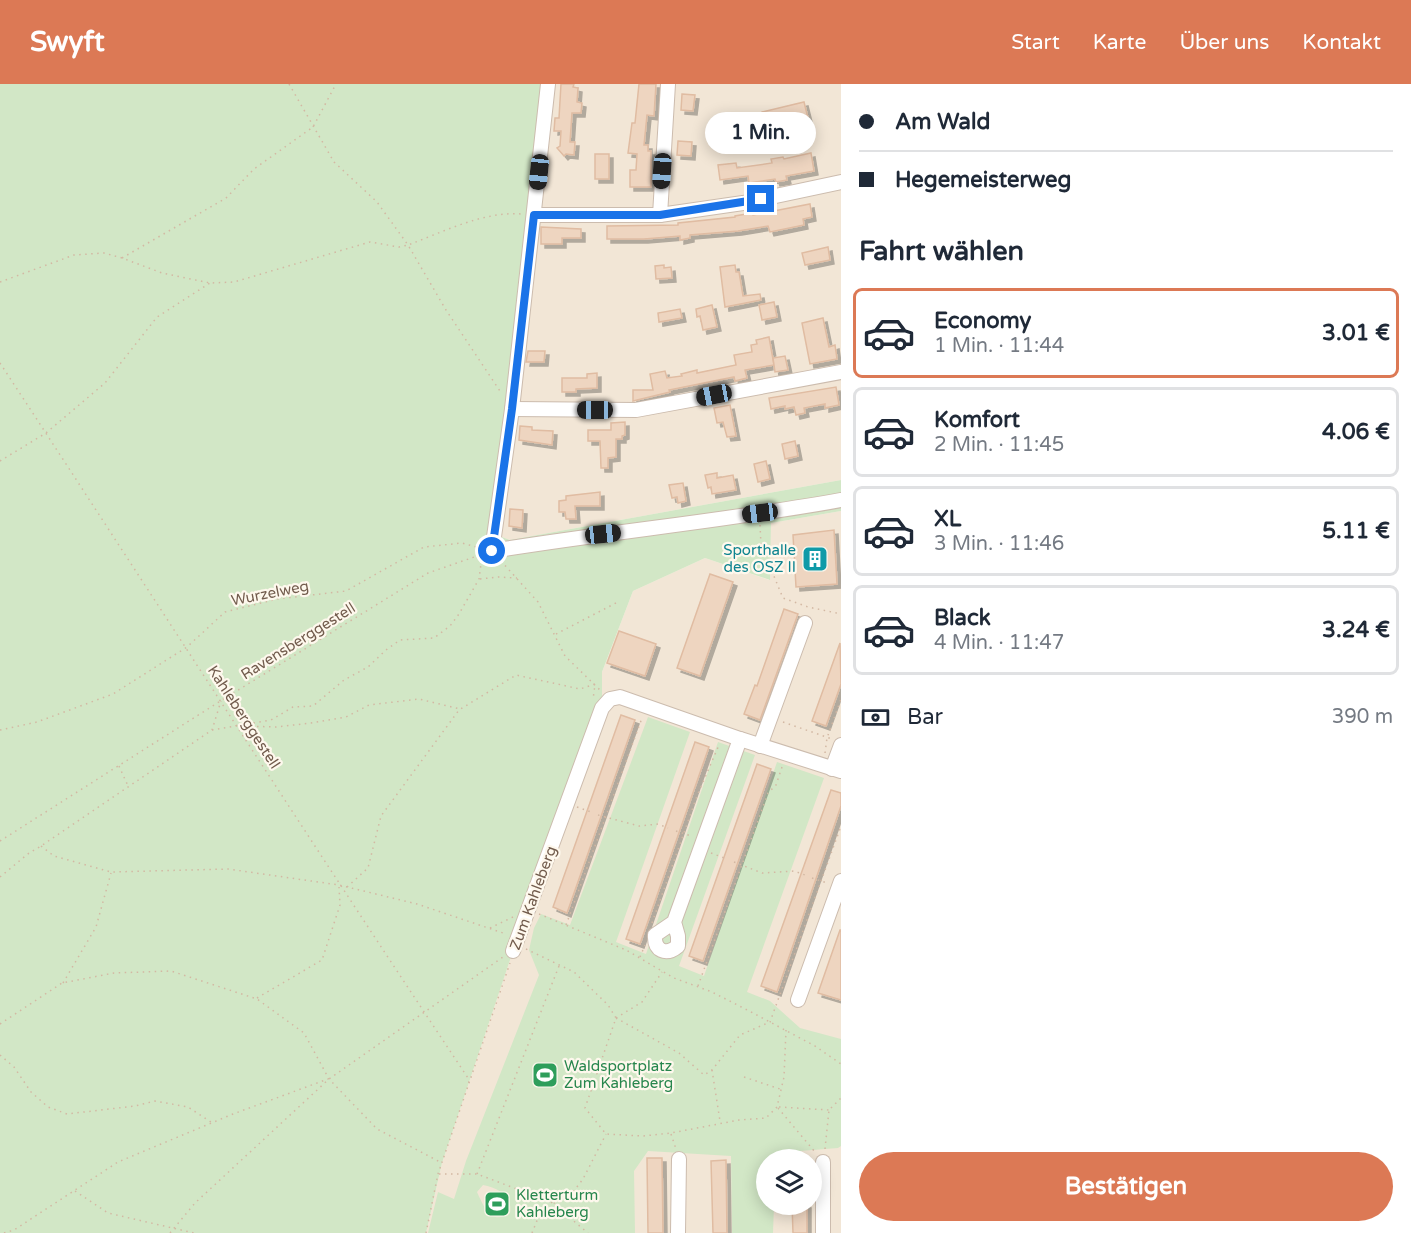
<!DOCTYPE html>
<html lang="de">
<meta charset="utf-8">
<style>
body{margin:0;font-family:"Varela Round",sans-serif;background:#f2f2f3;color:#1f2937;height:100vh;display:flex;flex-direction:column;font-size:22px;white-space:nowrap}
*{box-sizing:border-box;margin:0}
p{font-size:20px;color:#747a83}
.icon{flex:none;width:33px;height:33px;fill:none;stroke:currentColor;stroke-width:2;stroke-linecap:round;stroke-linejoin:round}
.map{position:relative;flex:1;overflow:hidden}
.panel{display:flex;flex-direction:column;background:#fff;width:570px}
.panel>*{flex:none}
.hud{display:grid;align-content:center;height:132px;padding:0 18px;background:#fff}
.fabs{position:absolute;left:756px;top:1065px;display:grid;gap:12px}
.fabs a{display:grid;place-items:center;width:66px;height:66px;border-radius:50%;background:#fff;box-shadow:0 3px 15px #0003;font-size:30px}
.end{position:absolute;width:27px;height:27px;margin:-14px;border:8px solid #1a73e8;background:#fff;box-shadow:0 0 0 3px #fff}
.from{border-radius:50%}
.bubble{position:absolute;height:42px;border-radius:21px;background:#fff;box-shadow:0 3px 15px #0003;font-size:20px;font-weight:700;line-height:42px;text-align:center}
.car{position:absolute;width:18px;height:36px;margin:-18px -9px;border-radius:8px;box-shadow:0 0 4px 2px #0007;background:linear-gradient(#222 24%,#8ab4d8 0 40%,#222 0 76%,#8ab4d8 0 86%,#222 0)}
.hud b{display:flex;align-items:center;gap:21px;height:57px;font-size:22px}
.hud b+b{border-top:2px solid #e0e1e3}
.hud i{width:15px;height:15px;background:#1f2937}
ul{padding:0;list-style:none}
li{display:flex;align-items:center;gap:18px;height:90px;margin:0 12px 9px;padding:0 6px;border:3px solid #e0e1e3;border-radius:9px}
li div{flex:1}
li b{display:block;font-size:22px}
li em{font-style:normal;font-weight:700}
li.selected{border-color:#dc7955}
li>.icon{width:54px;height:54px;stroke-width:1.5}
h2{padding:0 18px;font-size:27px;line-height:72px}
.pay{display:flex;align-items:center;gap:15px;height:66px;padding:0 18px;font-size:22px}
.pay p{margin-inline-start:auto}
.primary-button{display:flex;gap:12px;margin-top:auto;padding:12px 18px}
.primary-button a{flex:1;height:69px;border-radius:36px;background:#dc7955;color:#fff;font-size:24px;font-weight:700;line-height:69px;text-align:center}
header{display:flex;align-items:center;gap:36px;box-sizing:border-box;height:84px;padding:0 30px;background:#dc7955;color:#fff}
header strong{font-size:28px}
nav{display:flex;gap:33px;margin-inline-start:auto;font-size:21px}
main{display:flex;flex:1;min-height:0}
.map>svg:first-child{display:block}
</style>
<header>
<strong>Swyft</strong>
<nav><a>Start</a><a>Karte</a><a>Über uns</a><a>Kontakt</a></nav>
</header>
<main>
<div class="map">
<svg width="841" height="1149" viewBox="0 0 841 1149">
<defs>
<filter id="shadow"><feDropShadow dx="4" dy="4" stdDeviation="0" flood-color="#0004"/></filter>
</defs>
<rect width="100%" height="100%" fill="#fbf4e7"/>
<!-- residential -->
<g fill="#f2e6d6" fill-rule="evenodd">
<path d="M 543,0 L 841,0 L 841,396 L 510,456 L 493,450 Z"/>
<path d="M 841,427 L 841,1149 L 426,1149 L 442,1079 L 513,867 L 602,624 L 602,588 L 633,507 L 705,474 L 769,496 L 771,439 ZM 766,1076 L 812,1076 L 812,1120 L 766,1120 Z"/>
</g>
<!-- green -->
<g fill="#d2e7c6" fill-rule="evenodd">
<path d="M 0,0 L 543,0 L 494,450 L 510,456 L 841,396 L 841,427 L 771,439 L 770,496 L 705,474 L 633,507 L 602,588 L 602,624 L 513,867 L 442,1079 L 426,1149 L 0,1149 Z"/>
<path d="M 648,633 L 690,648 L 616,858 L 646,870 L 718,658 L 755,671 L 679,882 L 704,892 L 777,678 L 824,694 L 747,908 L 770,917 L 800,944 L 841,955 L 841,1062 L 838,1064 L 775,1069 L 774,1075 L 766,1076 L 766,1120 L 774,1121 L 773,1149 L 732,1149 L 731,1072 L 648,1067 L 634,1087 L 635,1149 L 428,1149 L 438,1108 L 454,1115 L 466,1077 L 539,891 L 529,866 L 534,844 L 541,830 L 570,841 ZM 483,1101 C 498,1104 513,1112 510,1129 C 491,1142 484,1123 477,1108 Z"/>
</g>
<!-- building -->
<g fill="#eed5c0" stroke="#e0bca2" stroke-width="1.5" filter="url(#shadow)">
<path d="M 561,0 L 574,0 L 573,3 L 578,4 L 577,18 L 582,19 L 581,29 L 572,29 L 570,58 L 575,58 L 574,71 L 566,70 L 564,72 L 557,64 L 560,62 L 561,47 L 554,47 L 555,34 L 559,34 Z"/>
<path d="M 639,0 L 656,0 L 654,32 L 647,31 L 644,61 L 648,61 L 648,67 L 651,67 L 651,103 L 630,103 L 630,86 L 636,86 L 637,70 L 628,69 L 632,39 L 635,39 Z"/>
<path d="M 682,10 L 695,11 L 693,27 L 681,26 Z"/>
<path d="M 804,18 L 809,38 L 789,43 L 788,39 L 765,43 L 762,28 Z"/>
<path d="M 678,57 L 692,58 L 691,72 L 677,71 Z"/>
<path d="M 811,69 L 814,87 L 786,92 L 787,96 L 776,98 L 775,95 L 749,99 L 748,92 L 720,96 L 718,81 L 736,79 L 737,84 L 772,79 L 771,75 L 783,73 L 784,75 Z"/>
<rect x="595" y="70" width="14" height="25"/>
<path d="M 810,120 L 812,133 L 803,135 L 804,141 L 770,148 L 768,142 L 738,147 L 690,151 L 690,154 L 680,156 L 680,152 L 644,155 L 607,155 L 607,142 L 678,141 L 678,139 L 735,133 L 735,132 L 752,129 L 753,131 Z"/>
<path d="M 541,143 L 581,145 L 581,154 L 562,154 L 562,160 L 541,160 Z"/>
<path d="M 828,163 L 830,176 L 805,181 L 802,169 Z"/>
<path d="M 664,181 L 664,184 L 671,183 L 672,194 L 656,195 L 655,182 Z"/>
<path d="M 735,181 L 736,188 L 739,188 L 743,212 L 760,210 L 761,216 L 725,223 L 720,183 Z"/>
<path d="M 774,218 L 777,233 L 762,236 L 759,221 Z"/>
<path d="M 712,221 L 717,243 L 703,246 L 700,232 L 697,233 L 696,225 Z"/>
<path d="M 680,225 L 682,234 L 659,238 L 658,229 Z"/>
<path d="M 823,234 L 829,263 L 835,261 L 837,275 L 810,280 L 802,239 Z"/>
<path d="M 769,253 L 774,281 L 745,286 L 747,294 L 735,297 L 734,293 L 669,306 L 670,308 L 633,317 L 633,306 L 653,306 L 650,290 L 665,287 L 667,294 L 682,292 L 681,290 L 697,286 L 697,289 L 736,281 L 734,271 L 752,268 L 751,261 L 757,260 L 756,256 Z"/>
<path d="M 528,267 L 545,267 L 544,278 L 526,278 Z"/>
<path d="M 785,272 L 788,286 L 775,288 L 773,274 Z"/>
<path d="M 597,289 L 597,304 L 576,305 L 576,308 L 562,308 L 562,294 L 587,294 L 587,290 Z"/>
<path d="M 836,303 L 839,321 L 825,324 L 825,320 L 804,324 L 805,329 L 796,331 L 794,323 L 785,325 L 785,322 L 771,325 L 769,314 Z"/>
<path d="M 730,321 L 736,352 L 727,353 L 723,338 L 717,339 L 714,324 Z"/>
<path d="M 625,338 L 625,351 L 622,352 L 622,355 L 616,355 L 616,373 L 608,374 L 608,384 L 601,384 L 600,357 L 588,357 L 588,346 L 611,346 L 611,339 Z"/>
<path d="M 520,342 L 532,343 L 532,346 L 553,347 L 552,361 L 519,356 Z"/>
<path d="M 795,357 L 798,372 L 785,375 L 782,360 Z"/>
<path d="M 766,377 L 770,395 L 758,398 L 754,380 Z"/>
<path d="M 717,389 L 717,394 L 733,391 L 736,406 L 712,410 L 711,403 L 708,404 L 705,391 Z"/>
<path d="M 683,399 L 686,417 L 678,419 L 677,413 L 672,414 L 669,401 Z"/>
<path d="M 600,408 L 600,422 L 575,422 L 576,435 L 566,435 L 565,428 L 559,428 L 559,417 L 566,416 L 566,412 Z"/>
<path d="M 510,425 L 523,426 L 522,444 L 509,442 Z"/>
<path d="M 834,446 L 837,500 L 796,503 L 793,451 Z"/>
<path d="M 710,490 L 733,498 L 700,592 L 677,584 Z"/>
<path d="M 784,525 L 798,530 L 760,636 L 744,630 L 755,601 L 757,602 Z"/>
<path d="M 619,547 L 656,560 L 645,592 L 607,579 Z"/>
<path d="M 840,559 L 841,600 L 826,642 L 812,637 Z"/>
<path d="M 621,631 L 635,636 L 567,829 L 553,823 Z"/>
<path d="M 695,658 L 709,663 L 640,860 L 626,855 Z"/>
<path d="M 757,680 L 771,685 L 703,877 L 689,872 Z"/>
<path d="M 831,706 L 841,709 L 841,722 L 777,908 L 761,902 Z"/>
<path d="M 840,846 L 841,846 L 841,916 L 818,909 Z"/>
<path d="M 647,1074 L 662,1074 L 663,1149 L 648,1149 Z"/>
<path d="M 726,1076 L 727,1149 L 713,1149 L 711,1077 Z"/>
<path d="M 792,1120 L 807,1120 L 807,1149 L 793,1149 Z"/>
</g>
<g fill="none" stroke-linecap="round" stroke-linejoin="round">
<!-- minor casing -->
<g stroke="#ccbcae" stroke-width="16">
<g id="minor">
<path d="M 548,0 L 512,325 L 492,467 C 608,448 725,437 841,416"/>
<path d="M 534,131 L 660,131 L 743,119 L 841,98"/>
<path d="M 660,131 L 668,0"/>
<path d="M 512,325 L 636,326 L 841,288"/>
<path d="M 760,662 L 805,539"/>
<path d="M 832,685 L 841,661"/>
<path d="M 674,838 L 655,851 C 654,867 666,872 678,862 L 678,852 L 674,838 L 740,655"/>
<path d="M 513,867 L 602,624 L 610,615 L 620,613 L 740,655 L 841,687"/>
<path d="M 798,916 L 841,797"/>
<path d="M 823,1078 L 823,1149"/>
<path d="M 678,1149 L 679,1075"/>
</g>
</g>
<!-- path -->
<g stroke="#d3b8a3" stroke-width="1.5" stroke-dasharray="1.5 4.5" stroke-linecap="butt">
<path d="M 289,0 L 334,78 L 377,118 L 408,161 C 443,148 484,127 521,130"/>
<path d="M 122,174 L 226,114 L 254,85 L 313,43 L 336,0"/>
<path d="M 0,198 L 74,171 L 104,169 L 122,174 L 162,189 L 210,199 L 234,198 L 370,158 L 399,163 L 408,161 L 446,226 L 502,310"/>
<path d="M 0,279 C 156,517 310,757 468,994 L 469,999"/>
<path d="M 0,377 L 46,349 L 105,299 L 157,233 L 210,199"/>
<path d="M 760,441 L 761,461 L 783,514 L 808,523 L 841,530"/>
<path d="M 501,477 L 538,518 L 565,572 L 601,607"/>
<path d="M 480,495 L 498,493 L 517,494"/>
<path d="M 556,550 L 616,519"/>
<path d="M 783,638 L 832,655"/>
<path d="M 245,642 L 276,643 L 311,639 L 346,633 L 369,621 L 419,615 L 460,625"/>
<path d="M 0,646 L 37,638 L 113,610 L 187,563 L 225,528 L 277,515 L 346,507 L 424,463 L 462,459 L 480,464"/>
<path d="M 212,646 L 271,636 L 293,623 L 313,622 L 344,596 L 368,583 L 386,566 L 400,556 L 434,554 L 450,542 L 459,530 L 479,495 L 482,472"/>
<path d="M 825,669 L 827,654 L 841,615"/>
<path d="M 119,682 L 128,702"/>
<path d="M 577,723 L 591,728"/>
<path d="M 598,731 L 639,742 L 658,740 L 668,744"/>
<path d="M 676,747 L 691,752"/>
<path d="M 0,757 L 222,616 L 428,489 L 480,471"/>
<path d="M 41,762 L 54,772 L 111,788 L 228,785 L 339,801 L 417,820 L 506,850"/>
<path d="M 711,769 L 727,775"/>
<path d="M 734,778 L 762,789 L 794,787 L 805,791"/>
<path d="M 0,793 L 29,769 L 41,762 L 212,646 L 221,617"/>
<path d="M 812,794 L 827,799"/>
<path d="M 347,803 L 368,784 L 381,732 L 459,626 L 516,591 L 580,605 L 595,600 L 593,616"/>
<path d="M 539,830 L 626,866 L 674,894 L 712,908 L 753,929 L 815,962 L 841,980"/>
<path d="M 652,839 L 697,712 L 719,661"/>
<path d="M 566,841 L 642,634"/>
<path d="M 490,844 L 513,833"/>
<path d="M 526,865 L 574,888 L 608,921 L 616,934 L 585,1024 L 606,1050 L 643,1052 L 671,1049 L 739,1036 L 766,1034 L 777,1023 L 784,993 L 786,946"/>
<path d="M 640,873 L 645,861"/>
<path d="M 63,899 L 96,843 L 111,789"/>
<path d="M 698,902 L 768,709 L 776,701 L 783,680"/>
<path d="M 257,914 L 322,876 L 340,821 L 339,803"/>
<path d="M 616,934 L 679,969 L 704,991 L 712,986 L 740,951 L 770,938 L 841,742"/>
<path d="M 616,934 L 642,918 L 662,888"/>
<path d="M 0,940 L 62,899 L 114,889 L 171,887 L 257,915 L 304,949 L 329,995 L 377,1045 L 442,1079"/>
<path d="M 0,971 L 14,983 L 31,1008 L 48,1023 L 67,1030 L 135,1022 L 155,1017 L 188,1023 L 211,1038"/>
<path d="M 712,986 L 720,1037"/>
<path d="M 744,993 L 780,1005"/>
<path d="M 779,1023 L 829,1026"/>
<path d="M 778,1024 L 815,1068"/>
<path d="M 671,1050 L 676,1065"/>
<path d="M 825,1065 L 829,1026 L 841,1014"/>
<path d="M 439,1090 L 477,1090 L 554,1119 L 567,1116 L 583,1095 L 606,1050"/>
<path d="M 477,1090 L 559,882"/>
<path d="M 75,1107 L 108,1129 L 194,1149"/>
<path d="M 551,1118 L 588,1149"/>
<path d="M 4,1149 L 14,1146 L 118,1078 L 233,1030 L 328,995"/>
<path d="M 170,1149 L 195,1119 L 329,995 L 503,873"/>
<path d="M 426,1149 L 438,1090 L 510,879"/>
<path d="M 532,1149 L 540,1129 L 548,1118"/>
</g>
<!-- minor -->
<use href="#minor" stroke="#fff" stroke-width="14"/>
</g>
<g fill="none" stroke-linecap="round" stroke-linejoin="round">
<!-- route -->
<path stroke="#1a73e8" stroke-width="8" d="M 492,467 L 512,325 L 534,131 L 660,131 L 761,115"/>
</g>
<!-- icons -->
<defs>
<g id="building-square" transform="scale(1.35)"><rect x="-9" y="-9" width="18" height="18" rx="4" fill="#0f9aa8" stroke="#fef8ed"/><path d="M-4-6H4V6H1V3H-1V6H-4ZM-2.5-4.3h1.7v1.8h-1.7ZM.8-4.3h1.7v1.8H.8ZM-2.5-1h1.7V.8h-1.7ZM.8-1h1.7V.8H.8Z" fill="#fff"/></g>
<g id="stadium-square" transform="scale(1.35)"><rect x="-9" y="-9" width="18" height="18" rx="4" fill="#2e9e5b" stroke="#fef8ed"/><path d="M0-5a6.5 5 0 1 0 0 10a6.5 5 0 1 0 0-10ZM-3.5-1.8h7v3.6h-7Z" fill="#fff"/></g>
</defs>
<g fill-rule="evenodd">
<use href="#building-square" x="815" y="475"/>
<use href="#stadium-square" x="545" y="991"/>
<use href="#stadium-square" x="497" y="1120"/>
</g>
<g text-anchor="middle" stroke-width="4.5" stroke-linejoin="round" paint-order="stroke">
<!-- culture labels -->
<g font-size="15" fill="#0d838f" stroke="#fef8ed" text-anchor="end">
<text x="796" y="471">Sporthalle<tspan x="796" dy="17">des OSZ II</tspan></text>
</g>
<!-- street labels -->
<g font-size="15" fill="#725c4d" stroke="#fef8ed">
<text transform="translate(270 509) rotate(-11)" y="5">Wurzelweg</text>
<text transform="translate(298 557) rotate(-32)" y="5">Ravensberggestell</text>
<text transform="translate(244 633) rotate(57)" y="5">Kahleberggestell</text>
<text transform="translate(533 814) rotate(-70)" y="5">Zum Kahleberg</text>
</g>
<!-- leisure labels -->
<g font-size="15" fill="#27864d" stroke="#fef8ed" text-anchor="start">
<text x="564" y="987">Waldsportplatz<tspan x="564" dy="17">Zum Kahleberg</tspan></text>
<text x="516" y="1116">Kletterturm<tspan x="516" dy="17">Kahleberg</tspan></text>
</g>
</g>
</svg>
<div class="fabs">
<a><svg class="icon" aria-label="layers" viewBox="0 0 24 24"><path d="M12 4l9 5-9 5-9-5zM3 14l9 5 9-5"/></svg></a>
</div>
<i class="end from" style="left:492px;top:467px"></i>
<i class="end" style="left:761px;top:115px"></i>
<div class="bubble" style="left:705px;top:28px;width:111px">1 Min.</div>
<i class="car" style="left:662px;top:87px;rotate:184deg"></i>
<i class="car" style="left:539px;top:88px;rotate:186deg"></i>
<i class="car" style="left:714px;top:311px;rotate:259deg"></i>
<i class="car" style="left:595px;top:326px;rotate:270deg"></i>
<i class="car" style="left:760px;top:429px;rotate:263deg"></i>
<i class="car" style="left:603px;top:450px;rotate:84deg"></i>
</div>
<section class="panel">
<div class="hud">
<b><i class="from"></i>Am Wald</b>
<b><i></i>Hegemeisterweg</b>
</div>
<h2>Fahrt wählen</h2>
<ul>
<li class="selected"><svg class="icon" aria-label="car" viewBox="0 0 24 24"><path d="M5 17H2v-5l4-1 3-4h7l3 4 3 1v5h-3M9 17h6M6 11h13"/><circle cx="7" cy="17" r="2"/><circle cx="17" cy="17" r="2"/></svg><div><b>Economy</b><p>1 Min. · 11:44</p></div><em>3.01 €</em></li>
<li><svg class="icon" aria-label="car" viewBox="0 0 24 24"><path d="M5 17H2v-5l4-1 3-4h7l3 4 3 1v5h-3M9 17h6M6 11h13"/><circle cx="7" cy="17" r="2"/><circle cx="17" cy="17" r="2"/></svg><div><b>Komfort</b><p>2 Min. · 11:45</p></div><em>4.06 €</em></li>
<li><svg class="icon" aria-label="car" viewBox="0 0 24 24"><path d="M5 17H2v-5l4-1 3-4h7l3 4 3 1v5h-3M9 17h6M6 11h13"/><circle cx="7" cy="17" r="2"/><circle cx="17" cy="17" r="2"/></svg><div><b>XL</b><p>3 Min. · 11:46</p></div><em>5.11 €</em></li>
<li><svg class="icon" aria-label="car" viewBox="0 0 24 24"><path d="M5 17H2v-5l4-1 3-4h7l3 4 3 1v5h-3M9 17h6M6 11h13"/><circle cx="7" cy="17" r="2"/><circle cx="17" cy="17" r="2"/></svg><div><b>Black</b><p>4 Min. · 11:47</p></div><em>3.24 €</em></li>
</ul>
<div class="pay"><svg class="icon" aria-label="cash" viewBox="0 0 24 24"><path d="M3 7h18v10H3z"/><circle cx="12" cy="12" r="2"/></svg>Bar<p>390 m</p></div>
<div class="primary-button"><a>Bestätigen</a></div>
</section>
</main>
